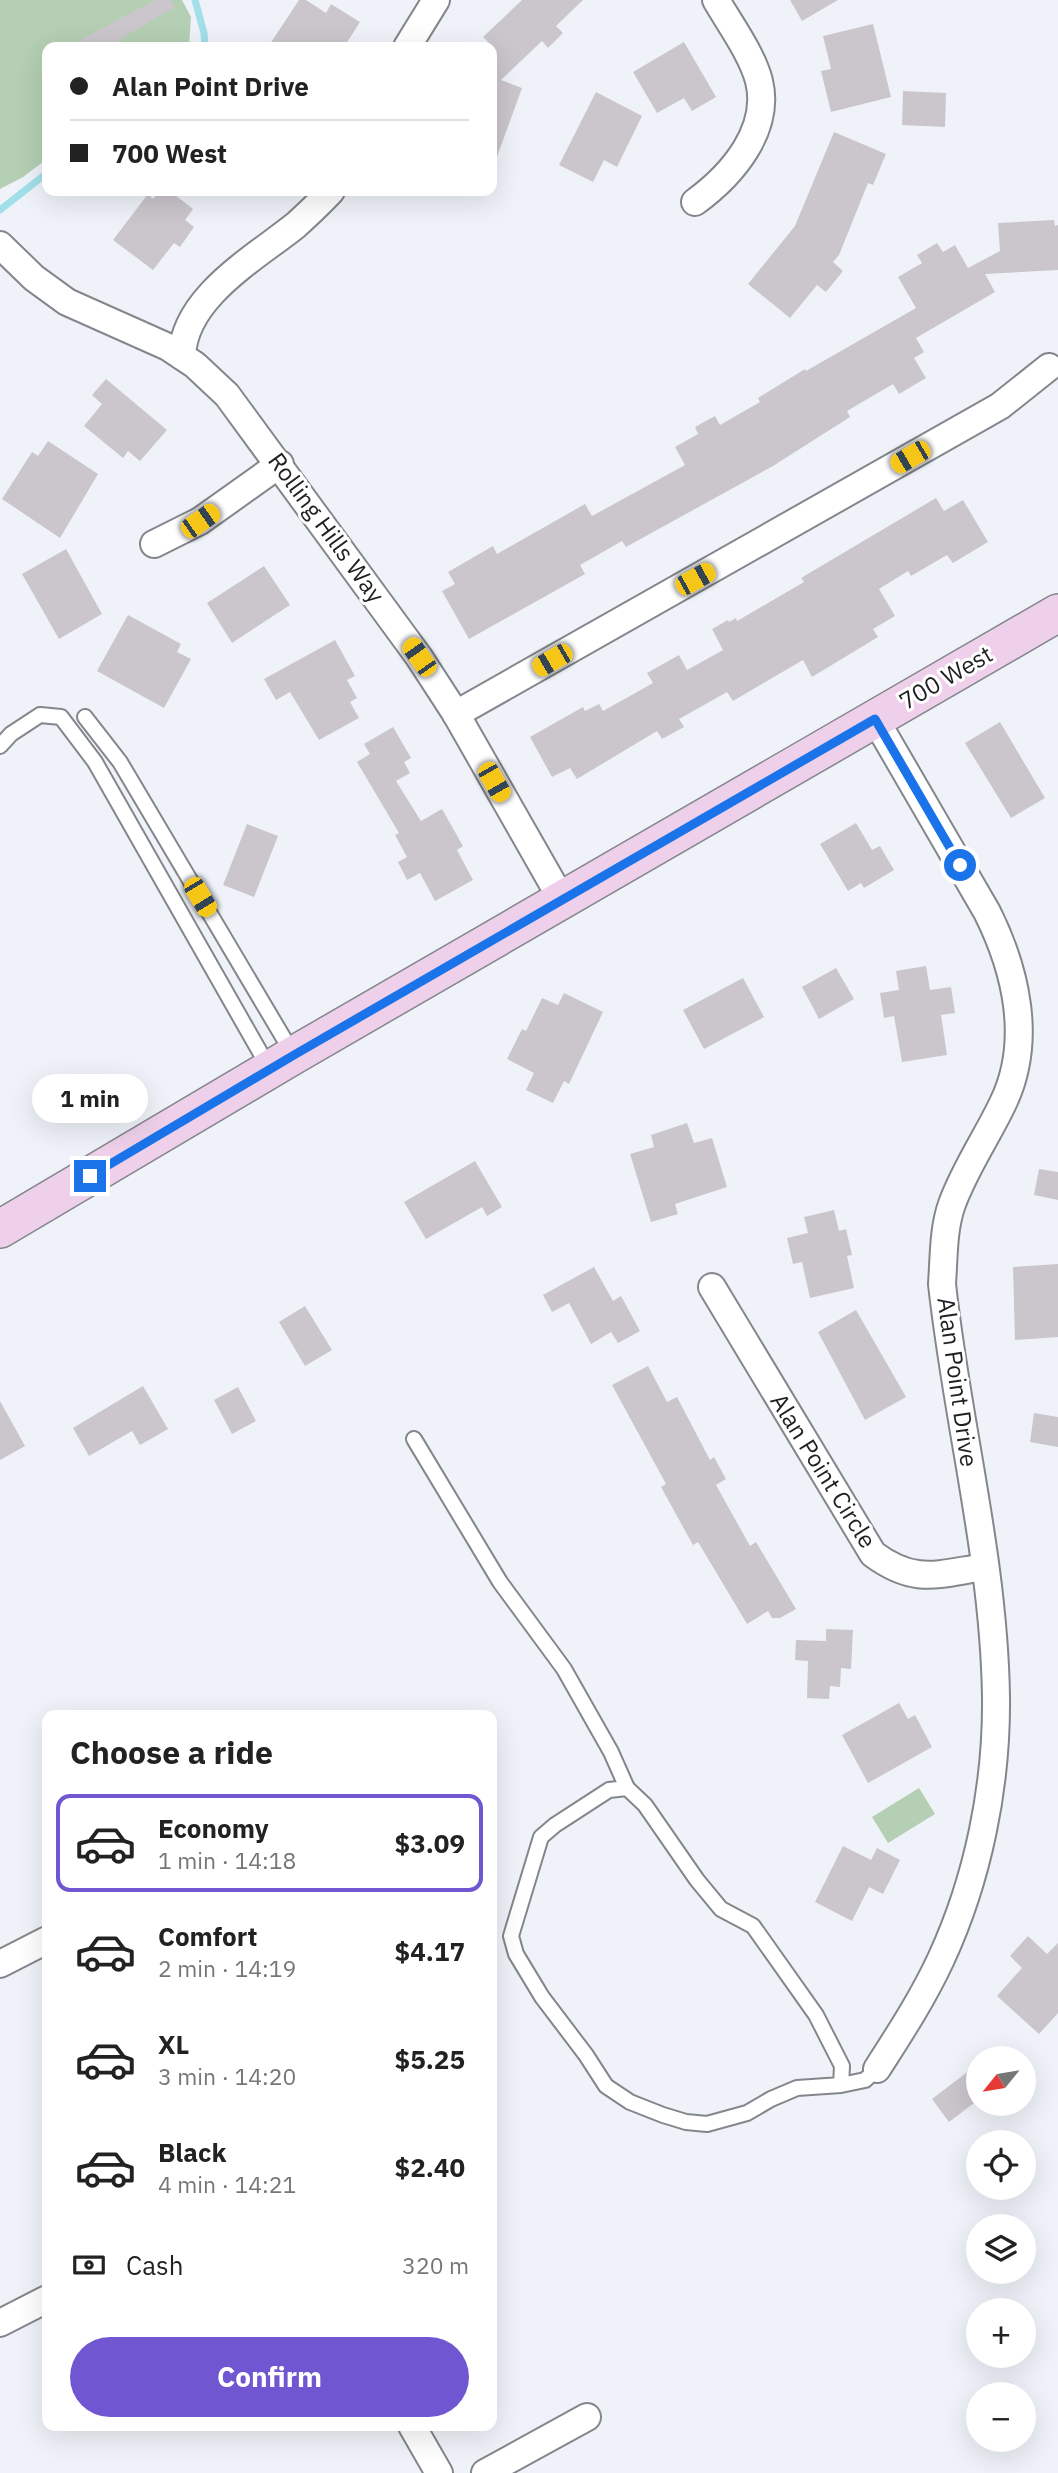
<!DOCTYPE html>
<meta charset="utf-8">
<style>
body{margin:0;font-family:"IBM Plex Sans",sans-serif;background:#f6f6f6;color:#222;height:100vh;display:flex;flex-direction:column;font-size:26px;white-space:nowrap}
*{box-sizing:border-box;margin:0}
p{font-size:23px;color:#767676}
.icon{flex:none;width:38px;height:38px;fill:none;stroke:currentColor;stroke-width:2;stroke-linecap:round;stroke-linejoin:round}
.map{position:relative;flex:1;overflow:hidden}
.details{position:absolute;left:42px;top:1710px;width:455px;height:721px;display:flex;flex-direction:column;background:#fff;border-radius:14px;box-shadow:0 7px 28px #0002}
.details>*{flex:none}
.banner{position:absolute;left:42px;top:42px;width:455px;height:154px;border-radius:14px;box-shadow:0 7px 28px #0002;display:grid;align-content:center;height:154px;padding:0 28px;background:#fff}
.needle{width:46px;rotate:240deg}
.controls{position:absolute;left:966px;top:2046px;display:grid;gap:14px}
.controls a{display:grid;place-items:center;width:70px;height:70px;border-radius:50%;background:#fff;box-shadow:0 7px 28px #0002;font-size:35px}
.end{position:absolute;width:32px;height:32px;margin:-16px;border:9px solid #1a73e8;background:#fff;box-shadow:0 0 0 4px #fff}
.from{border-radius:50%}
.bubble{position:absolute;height:49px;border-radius:24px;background:#fff;box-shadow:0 7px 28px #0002;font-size:23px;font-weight:700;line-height:49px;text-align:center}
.car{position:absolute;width:21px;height:42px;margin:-21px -10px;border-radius:9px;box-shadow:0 0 5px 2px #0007;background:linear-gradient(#f5c518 24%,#345 0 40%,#f5c518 0 76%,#345 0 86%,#f5c518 0)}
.banner b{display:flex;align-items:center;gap:24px;height:66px;font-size:26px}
.banner b+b{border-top:2px solid #e0e0e0}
.banner i{width:18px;height:18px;background:#222}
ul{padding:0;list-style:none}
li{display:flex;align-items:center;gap:21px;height:98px;margin:0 14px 10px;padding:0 14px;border:4px solid transparent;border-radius:14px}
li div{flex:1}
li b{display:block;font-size:26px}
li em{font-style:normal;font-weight:700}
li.current{border-color:#7057d1}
li>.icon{width:63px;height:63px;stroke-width:1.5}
h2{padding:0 28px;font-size:32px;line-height:84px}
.pay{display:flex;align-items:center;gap:18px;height:77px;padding:0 28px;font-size:26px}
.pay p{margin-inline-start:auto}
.button{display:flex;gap:14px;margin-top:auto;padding:14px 28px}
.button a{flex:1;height:80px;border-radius:42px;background:#7057d1;color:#fff;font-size:28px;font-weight:700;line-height:80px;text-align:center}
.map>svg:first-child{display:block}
</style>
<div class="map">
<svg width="1058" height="2473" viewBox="0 0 1058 2473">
<rect width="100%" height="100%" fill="#eff3f9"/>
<!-- green -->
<g fill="#b4cfb4">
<path d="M 0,0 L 182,0 L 191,17 L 189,47 L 47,47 L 47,159 L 23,177 L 0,189 Z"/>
<path d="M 919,1788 L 935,1814 L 888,1843 L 872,1817 Z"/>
</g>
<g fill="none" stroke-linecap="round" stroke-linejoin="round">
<!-- stream -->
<g stroke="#a1dfe9" stroke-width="7">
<path d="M 195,0 L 204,33 L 205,47"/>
<path d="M 0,210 L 47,173"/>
</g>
</g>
<!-- building -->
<g fill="#cac6cc">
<path d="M 155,0 L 171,0 L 175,7 L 107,47 L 67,47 Z"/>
<path d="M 299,0 L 306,0 L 326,13 L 331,4 L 360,22 L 344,47 L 268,47 Z"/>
<path d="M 522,0 L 583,0 L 556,26 L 563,33 L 548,48 L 542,41 L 501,80 L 522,88 L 494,165 L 492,164 L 492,46 L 483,37 Z"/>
<path d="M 790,0 L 838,0 L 802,21 Z"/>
<path d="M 873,24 L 891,97 L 831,112 L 821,71 L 831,69 L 823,36 Z"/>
<path d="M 684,42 L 716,97 L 692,111 L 684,98 L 657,113 L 633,72 Z"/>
<path d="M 903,91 L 946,93 L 945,127 L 902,125 Z"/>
<path d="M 596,92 L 642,116 L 617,167 L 604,160 L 593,182 L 559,165 Z"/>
<path d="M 834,132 L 886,154 L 873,185 L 868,183 L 839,255 L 833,262 L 843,271 L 826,292 L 817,285 L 790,318 L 748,284 L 795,226 Z"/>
<path d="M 159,191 L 170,191 L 193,209 L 185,220 L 194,227 L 180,247 L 174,243 L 153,270 L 113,240 L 148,194 L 153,199 Z"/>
<path d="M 1054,220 L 1055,226 L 1058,225 L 1058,270 L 985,274 L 995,292 L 916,338 L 924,352 L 914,358 L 926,378 L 899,394 L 893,384 L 847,411 L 850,417 L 773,466 L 626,547 L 622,541 L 580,565 L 585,574 L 469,639 L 442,591 L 455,584 L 448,572 L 493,546 L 497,554 L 585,504 L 592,516 L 685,465 L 675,447 L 698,434 L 695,427 L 715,416 L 720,425 L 760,402 L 758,398 L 805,369 L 806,371 L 916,308 L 898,277 L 922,263 L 917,255 L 937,243 L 943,252 L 955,245 L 968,268 L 1000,251 L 998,223 Z"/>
<path d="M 106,379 L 167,430 L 140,461 L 128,451 L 123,458 L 84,426 L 102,404 L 92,395 Z"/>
<path d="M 48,441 L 98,474 L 60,538 L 2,499 L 32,452 L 38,456 Z"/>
<path d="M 936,498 L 944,511 L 963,500 L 988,542 L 953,563 L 947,555 L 911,576 L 908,571 L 879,589 L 895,616 L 873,629 L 878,637 L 812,677 L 803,660 L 733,701 L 727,692 L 679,719 L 684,727 L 662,739 L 657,731 L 577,779 L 570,768 L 552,777 L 530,737 L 583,707 L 585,711 L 599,704 L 603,711 L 653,683 L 647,673 L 679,655 L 687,670 L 723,650 L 712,629 L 728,620 L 729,622 L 736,618 L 737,621 L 804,582 L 801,578 Z"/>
<path d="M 66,549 L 102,614 L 59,639 L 22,574 Z"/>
<path d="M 264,566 L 290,605 L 232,643 L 207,603 Z"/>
<path d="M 128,615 L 181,644 L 177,652 L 191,659 L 164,708 L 97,671 Z"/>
<path d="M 335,640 L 355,676 L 347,680 L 357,698 L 350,702 L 359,718 L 319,740 L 290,692 L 276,700 L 264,679 Z"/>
<path d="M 1000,722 L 1045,798 L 1011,818 L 965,743 Z"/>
<path d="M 393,727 L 411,758 L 404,762 L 410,773 L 396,781 L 421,821 L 442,809 L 463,846 L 457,850 L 473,880 L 435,901 L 420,873 L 407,880 L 398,862 L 407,857 L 395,835 L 399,833 L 357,762 L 370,754 L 364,744 Z"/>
<path d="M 856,823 L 872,850 L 880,846 L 894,870 L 864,888 L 861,883 L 848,891 L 820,844 Z"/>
<path d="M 247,824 L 278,836 L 254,897 L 223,885 Z"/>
<path d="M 926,966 L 930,990 L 951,987 L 955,1013 L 941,1015 L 947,1055 L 902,1062 L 894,1016 L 884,1018 L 880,993 L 899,990 L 896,971 Z"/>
<path d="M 836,968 L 854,999 L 819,1019 L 802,987 Z"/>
<path d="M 743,978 L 764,1017 L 704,1049 L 683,1010 Z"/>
<path d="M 564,993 L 603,1012 L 569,1084 L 564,1081 L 553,1103 L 526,1090 L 534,1073 L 507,1059 L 522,1029 L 526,1031 L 542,998 L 558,1005 Z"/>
<path d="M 687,1123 L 694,1143 L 712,1138 L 727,1187 L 675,1204 L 678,1214 L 651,1222 L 630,1154 L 654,1147 L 651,1135 Z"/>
<path d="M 475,1161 L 502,1207 L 487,1216 L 482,1207 L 426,1239 L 404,1202 Z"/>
<path d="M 1039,1169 L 1058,1172 L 1058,1200 L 1034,1195 Z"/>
<path d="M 834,1210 L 839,1231 L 846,1229 L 852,1255 L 847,1256 L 854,1288 L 810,1298 L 802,1262 L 793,1264 L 787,1238 L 808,1233 L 804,1217 Z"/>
<path d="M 1058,1264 L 1058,1337 L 1015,1340 L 1013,1267 Z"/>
<path d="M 594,1267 L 613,1301 L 621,1296 L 640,1331 L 618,1343 L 611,1332 L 591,1344 L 569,1303 L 552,1312 L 543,1295 Z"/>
<path d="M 305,1306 L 332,1350 L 305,1366 L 279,1322 Z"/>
<path d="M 856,1310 L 906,1397 L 865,1420 L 818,1332 Z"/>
<path d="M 648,1366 L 667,1402 L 677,1397 L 710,1460 L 714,1457 L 726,1479 L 716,1485 L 750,1546 L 756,1542 L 796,1609 L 780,1618 L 772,1618 L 768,1611 L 747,1624 L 698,1542 L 693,1545 L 661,1487 L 666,1484 L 612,1385 Z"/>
<path d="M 143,1386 L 168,1429 L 140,1445 L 132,1431 L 89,1456 L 73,1428 Z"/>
<path d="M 238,1387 L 256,1421 L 232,1434 L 214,1400 Z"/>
<path d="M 0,1401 L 25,1446 L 0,1460 Z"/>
<path d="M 1034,1413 L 1058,1417 L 1058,1447 L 1030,1442 Z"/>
<path d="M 826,1629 L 853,1630 L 851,1669 L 841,1668 L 840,1687 L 830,1686 L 829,1699 L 807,1698 L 808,1661 L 795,1660 L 796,1640 L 826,1641 Z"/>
<path d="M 899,1703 L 908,1719 L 915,1715 L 932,1747 L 868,1783 L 842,1735 Z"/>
<path d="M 843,1846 L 871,1860 L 877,1848 L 900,1860 L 883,1894 L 869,1887 L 852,1921 L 815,1902 Z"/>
<path d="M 1028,1936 L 1047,1954 L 1058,1943 L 1058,2013 L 1039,2034 L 997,1996 L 1022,1968 L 1010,1956 Z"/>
<path d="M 978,2064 L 978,2100 L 949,2122 L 932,2099 Z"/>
</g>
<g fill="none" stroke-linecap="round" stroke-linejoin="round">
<!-- lane casing -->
<g stroke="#83868b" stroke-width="18">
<g id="lane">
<path d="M 85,717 L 120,762 L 293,1054"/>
<path d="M 0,746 L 11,734 L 40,715 L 61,717 L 95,762 L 269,1068"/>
<path d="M 414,1439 L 500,1582 L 564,1669 L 611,1752 L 627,1788"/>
<path d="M 841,2085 L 842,2066 L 816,2015 L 753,1926 L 721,1909 L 697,1880 L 645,1805 L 627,1788 L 609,1790 L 555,1825 L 541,1837 L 511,1936 L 516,1954 L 542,1997 L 586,2055 L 606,2086 L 630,2102 L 663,2115 L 686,2122 L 707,2124 L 747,2113 L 771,2099 L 797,2088 L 841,2085 L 865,2080 L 877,2069"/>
</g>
</g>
<!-- street casing -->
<g stroke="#83868b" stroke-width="30">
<g id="street">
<path d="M 407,47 L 436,0"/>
<path d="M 695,202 C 732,175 771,130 759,81 C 752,54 730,24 716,0"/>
<path d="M 0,245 L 34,278 L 67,302 L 168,347 L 195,365 L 227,395 L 419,657 L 456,714 L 562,900"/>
<path d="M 182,356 C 184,297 255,258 296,225 C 308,214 320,203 331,191"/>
<path d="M 154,544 L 200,521 L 280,464"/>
<path d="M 456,714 L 1000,406 L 1049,367"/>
<path d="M 875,719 L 987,912 C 1016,970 1033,1041 1003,1103 C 987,1137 965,1168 952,1204 C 943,1229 944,1257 942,1284 C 957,1422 994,1558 996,1697 C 997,1786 978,1879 941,1959 C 923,1998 900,2033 877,2069"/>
<path d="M 712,1287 L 873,1554 C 915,1585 937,1574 985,1567"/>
<path d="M 0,1964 L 47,1940"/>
<path d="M 0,2323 L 47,2299"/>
<path d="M 412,2426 L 439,2473"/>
<path d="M 485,2473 L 587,2417"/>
</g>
</g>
<!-- secondary casing -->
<g stroke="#83868b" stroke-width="40">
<path id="secondary" d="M 0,1229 L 294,1055 L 1058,613"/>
</g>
<!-- lane -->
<use href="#lane" stroke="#fff" stroke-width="14"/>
<!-- street -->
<use href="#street" stroke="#fff" stroke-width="26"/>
<!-- secondary -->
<use href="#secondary" stroke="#eed0eb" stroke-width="37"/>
</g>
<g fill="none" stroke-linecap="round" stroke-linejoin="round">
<!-- route -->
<path stroke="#1a73e8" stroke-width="9" d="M 90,1176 L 294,1055 L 875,719 L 960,865"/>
</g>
<g text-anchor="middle" stroke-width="6" stroke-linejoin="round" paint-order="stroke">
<!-- street labels -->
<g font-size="24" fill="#1f2022" stroke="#fff">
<text transform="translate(326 528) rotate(54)" y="8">Rolling Hills Way</text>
<text transform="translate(946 678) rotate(-30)" y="8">700 West</text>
<text transform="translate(957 1382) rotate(82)" y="8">Alan Point Drive</text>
<text transform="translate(823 1471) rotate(58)" y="8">Alan Point Circle</text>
</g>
</g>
</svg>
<div class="controls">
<a><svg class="needle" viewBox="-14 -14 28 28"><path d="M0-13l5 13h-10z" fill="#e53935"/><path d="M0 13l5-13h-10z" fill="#767676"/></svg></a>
<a><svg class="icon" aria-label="locate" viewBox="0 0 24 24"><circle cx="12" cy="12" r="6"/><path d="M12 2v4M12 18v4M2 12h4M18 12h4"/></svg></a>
<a><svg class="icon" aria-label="layers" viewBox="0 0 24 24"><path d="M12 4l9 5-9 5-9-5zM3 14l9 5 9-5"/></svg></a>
<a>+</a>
<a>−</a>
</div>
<i class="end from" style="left:960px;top:865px"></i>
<i class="end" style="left:90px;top:1176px"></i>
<div class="bubble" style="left:32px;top:1074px;width:116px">1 min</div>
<i class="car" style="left:910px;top:457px;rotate:240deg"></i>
<i class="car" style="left:200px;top:521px;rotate:55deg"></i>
<i class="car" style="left:695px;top:579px;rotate:61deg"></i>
<i class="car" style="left:419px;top:657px;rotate:325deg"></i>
<i class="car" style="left:552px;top:660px;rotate:240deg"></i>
<i class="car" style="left:494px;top:782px;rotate:150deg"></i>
<i class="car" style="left:200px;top:897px;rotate:149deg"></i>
<div class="banner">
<b><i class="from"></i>Alan Point Drive</b>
<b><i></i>700 West</b>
</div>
<section class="details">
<h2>Choose a ride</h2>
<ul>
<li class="current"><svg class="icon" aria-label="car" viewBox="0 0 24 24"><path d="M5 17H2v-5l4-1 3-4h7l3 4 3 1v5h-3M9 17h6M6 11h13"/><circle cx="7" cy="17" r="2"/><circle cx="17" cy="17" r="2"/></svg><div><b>Economy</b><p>1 min · 14:18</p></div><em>$3.09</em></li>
<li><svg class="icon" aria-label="car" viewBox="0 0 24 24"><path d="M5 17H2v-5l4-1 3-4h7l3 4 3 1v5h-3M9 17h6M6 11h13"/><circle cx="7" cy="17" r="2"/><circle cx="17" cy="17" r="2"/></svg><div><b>Comfort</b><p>2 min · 14:19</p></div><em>$4.17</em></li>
<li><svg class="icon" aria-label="car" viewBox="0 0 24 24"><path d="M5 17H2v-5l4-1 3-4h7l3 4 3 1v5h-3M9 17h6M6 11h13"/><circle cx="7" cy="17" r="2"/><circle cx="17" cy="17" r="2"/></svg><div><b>XL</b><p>3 min · 14:20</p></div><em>$5.25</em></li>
<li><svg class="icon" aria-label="car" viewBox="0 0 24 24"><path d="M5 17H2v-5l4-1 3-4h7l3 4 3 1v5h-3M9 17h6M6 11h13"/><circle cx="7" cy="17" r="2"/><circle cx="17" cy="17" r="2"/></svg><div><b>Black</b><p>4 min · 14:21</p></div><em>$2.40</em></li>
</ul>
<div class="pay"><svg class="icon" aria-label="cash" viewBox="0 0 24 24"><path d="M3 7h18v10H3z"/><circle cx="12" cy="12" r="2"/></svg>Cash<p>320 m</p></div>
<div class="button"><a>Confirm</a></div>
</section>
</div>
